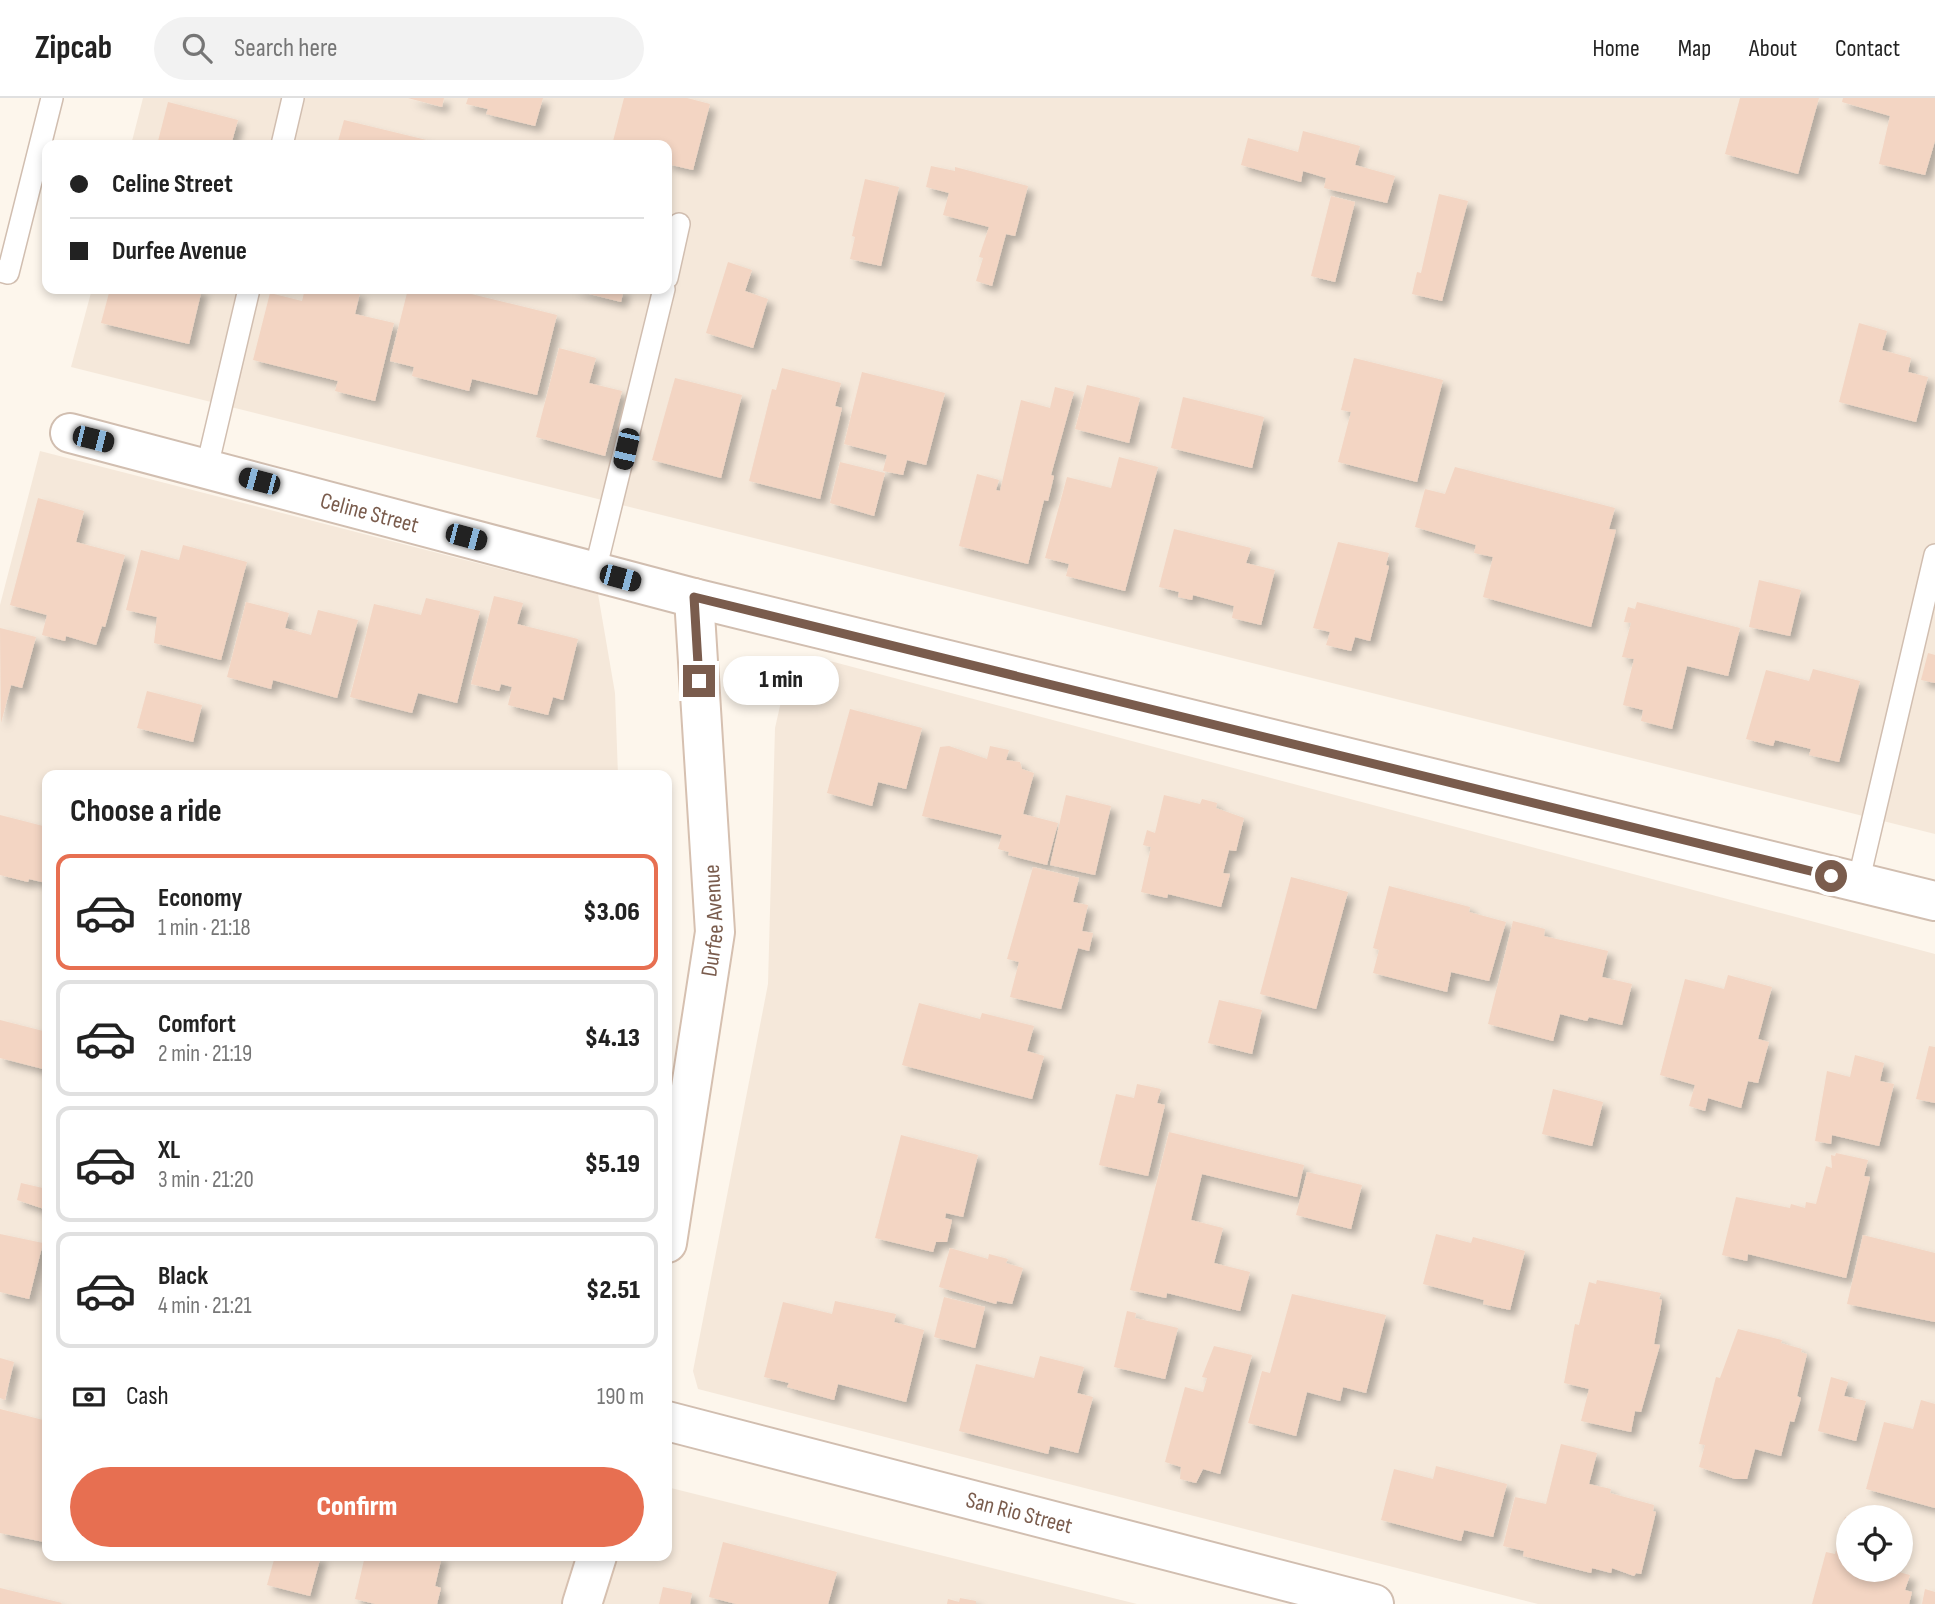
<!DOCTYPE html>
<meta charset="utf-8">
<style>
body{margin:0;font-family:"Sofia Sans Condensed",sans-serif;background:#f2f2f2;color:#222;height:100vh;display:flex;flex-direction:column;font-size:26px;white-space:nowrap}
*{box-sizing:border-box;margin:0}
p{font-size:23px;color:#767676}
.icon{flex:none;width:38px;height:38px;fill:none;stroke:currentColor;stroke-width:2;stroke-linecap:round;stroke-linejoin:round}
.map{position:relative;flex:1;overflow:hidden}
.drawer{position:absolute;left:42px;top:672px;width:630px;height:791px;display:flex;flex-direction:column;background:#fff;border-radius:14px;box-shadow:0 4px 10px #0003}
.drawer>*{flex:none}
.top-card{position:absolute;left:42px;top:42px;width:630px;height:154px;border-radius:14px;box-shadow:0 4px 10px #0003;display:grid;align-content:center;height:154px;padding:0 28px;background:#fff}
.buttons{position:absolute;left:1836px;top:1407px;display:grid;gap:14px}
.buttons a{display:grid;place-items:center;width:77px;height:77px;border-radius:50%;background:#fff;box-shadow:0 4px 10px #0003;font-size:35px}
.end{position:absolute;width:32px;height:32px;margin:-16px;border:9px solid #7a5c4d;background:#fff;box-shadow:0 0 0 4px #fff}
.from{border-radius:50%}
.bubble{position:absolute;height:49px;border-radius:24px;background:#fff;box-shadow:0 4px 10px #0003;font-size:23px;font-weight:800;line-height:49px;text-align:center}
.car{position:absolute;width:21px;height:42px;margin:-21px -10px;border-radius:9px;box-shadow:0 0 5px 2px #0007;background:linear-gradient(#222 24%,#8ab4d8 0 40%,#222 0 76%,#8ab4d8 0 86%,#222 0)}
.top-card b{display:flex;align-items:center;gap:24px;height:66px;font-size:26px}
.top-card b+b{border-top:2px solid #e0e0e0}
.top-card i{width:18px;height:18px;background:#222}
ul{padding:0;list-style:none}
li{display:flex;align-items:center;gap:21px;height:116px;margin:0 14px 10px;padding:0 14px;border:4px solid #e0e0e0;border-radius:14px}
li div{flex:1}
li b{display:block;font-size:26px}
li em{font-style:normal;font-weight:800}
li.on{border-color:#e76f51}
li>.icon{width:63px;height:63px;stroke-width:1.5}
h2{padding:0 28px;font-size:32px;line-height:84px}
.pay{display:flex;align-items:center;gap:18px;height:77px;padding:0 28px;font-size:26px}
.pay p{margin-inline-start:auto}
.cta{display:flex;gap:14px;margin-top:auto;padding:14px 28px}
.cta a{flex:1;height:80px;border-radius:42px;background:#e76f51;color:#fff;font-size:28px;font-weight:800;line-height:80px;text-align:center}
header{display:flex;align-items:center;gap:42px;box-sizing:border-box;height:98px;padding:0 35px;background:#fff;border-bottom:2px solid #e0e0e0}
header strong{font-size:33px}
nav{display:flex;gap:38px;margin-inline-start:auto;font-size:24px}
.search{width:490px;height:63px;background:#f2f2f2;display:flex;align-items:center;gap:18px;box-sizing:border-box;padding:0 24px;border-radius:38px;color:#767676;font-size:26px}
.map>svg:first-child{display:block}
</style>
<header>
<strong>Zipcab</strong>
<div class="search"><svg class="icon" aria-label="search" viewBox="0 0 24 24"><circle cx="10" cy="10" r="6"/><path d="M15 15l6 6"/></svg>Search here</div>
<nav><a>Home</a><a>Map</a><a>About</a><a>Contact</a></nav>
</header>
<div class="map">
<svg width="1935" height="1506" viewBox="0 0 1935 1506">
<defs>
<filter id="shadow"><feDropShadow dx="6" dy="6" stdDeviation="3.5" flood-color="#0004"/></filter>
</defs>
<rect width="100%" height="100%" fill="#fdf6ec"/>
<!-- residential -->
<g fill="#f5e8da" fill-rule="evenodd">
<path d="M 143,0 L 1935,0 L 1935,736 L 71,269 L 92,191 L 667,191 L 667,47 L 131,47 Z"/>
<path d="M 40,353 L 598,496 L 615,595 L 618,677 L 47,677 L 47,1458 L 667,1458 L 667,1389 L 1137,1506 L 0,1506 L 0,507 Z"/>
<path d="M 830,563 L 1935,856 L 1935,1506 L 1538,1506 L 698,1291 L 693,1273 L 768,886 L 775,630 L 785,586 ZM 1848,1419 L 1900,1419 L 1900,1472 L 1848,1472 Z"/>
</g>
<!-- building -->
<g fill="#f3d5c3" filter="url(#shadow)">
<path d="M 408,0 L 444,0 L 442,9 Z"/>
<path d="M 468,0 L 543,0 L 535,28 L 486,16 L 488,11 L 466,6 Z"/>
<path d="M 624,0 L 687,0 L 710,6 L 693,72 L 667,66 L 667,47 L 612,47 Z"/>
<path d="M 1740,0 L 1819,0 L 1798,76 L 1725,56 Z"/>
<path d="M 1843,0 L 1935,0 L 1935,43 L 1925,77 L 1879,66 L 1890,18 L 1842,4 Z"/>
<path d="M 168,4 L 238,22 L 231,47 L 157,47 Z"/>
<path d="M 344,22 L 443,46 L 443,47 L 337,47 Z"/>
<path d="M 1303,33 L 1360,48 L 1355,67 L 1395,78 L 1387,105 L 1324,90 L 1326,80 L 1303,73 L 1301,84 L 1241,67 L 1248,40 L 1298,54 Z"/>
<path d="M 931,68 L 955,73 L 955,69 L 1028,88 L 1015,138 L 1006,136 L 992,188 L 976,183 L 983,160 L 979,159 L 989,129 L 943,117 L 949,95 L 926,89 Z"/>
<path d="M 865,81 L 899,89 L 881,168 L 850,161 L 855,139 L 852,138 Z"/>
<path d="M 1439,96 L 1468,103 L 1442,203 L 1412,196 L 1417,174 L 1421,175 Z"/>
<path d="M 1331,98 L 1355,104 L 1335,184 L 1311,178 Z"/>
<path d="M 728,164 L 752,172 L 745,193 L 768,201 L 753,250 L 706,235 Z"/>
<path d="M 110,191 L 202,191 L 189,246 L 101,225 Z"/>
<path d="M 305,191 L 343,191 L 360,195 L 355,216 L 394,225 L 375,303 L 335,293 L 338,283 L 253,262 L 270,195 L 302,203 Z"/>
<path d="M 408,191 L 451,191 L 557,217 L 537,297 L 472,281 L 469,293 L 412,278 L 414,269 L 390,263 Z"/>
<path d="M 570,191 L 624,191 L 621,204 Z"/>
<path d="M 1859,225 L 1887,233 L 1882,252 L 1911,260 L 1908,274 L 1928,279 L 1916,324 L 1839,304 Z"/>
<path d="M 559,250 L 596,260 L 589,285 L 622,293 L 605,358 L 536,339 Z"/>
<path d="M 1354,260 L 1443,282 L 1417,384 L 1338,364 L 1351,314 L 1341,312 Z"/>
<path d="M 782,270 L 841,285 L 835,308 L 842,310 L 820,401 L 749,383 L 772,291 L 776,292 Z"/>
<path d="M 862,274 L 945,295 L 926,367 L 907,362 L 903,377 L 883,373 L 887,357 L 844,346 Z"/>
<path d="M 675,280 L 742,297 L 721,380 L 652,362 Z"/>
<path d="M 1087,287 L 1140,300 L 1129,345 L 1075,331 Z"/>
<path d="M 1055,289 L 1074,294 L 1051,377 L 1054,378 L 1048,403 L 1044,402 L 1028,466 L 959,448 L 977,376 L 999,382 L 996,392 L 1000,393 L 1021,302 L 1050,310 Z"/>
<path d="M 1183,299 L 1264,319 L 1252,370 L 1171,350 Z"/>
<path d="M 1119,359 L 1158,369 L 1125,493 L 1066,478 L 1069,466 L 1045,460 L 1067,379 L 1111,390 Z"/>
<path d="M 840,364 L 885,375 L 874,418 L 830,405 Z"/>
<path d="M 1455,369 L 1615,410 L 1609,431 L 1616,432 L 1591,529 L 1483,499 L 1493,459 L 1474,455 L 1476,447 L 1415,429 L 1425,391 L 1445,396 Z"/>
<path d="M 38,400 L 84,413 L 76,444 L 125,457 L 105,529 L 102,528 L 96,547 L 66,538 L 65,543 L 42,537 L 47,517 L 10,507 Z"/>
<path d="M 1174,431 L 1251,450 L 1246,465 L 1275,472 L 1261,527 L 1232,520 L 1234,508 L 1193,497 L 1192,502 L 1178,499 L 1179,494 L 1159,489 Z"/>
<path d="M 1338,444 L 1389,455 L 1386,467 L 1389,468 L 1370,543 L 1355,539 L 1351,553 L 1326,547 L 1330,534 L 1313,530 Z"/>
<path d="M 183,447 L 247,464 L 221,562 L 154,545 L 157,519 L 126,512 L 141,452 L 179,462 Z"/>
<path d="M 1759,482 L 1801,492 L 1790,538 L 1749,529 Z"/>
<path d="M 494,498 L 523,505 L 517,526 L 578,541 L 563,602 L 553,599 L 548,617 L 508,607 L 512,589 L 501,586 L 499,593 L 471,586 Z"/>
<path d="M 426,500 L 480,513 L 457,605 L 418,595 L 412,615 L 350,599 L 374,506 L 421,517 Z"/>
<path d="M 246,504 L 289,515 L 285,530 L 311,537 L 318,512 L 358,522 L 337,600 L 273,582 L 271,591 L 227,579 Z"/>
<path d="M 1637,504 L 1740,530 L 1728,578 L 1687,568 L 1672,631 L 1641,623 L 1643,612 L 1623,607 L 1634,561 L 1622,559 L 1631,525 L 1624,524 L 1628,509 L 1635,511 Z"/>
<path d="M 0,530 L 36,539 L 22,590 L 11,587 L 1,625 Z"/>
<path d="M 1928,555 L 1935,557 L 1935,585 L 1921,582 Z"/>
<path d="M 1813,571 L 1860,583 L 1839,664 L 1809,657 L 1811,651 L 1775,642 L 1773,648 L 1746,641 L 1766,572 L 1809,583 Z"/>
<path d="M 147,593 L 202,607 L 193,644 L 137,630 Z"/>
<path d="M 850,611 L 922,630 L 906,691 L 878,684 L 872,708 L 827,695 Z"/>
<path d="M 949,648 L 987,661 L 990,648 L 1009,652 L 1006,662 L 1020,664 L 1022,671 L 1034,675 L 1023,716 L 1058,725 L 1047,767 L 1008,757 L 1009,754 L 998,751 L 1002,737 L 922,718 L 940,649 Z"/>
<path d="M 1066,697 L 1111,708 L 1095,777 L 1050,767 Z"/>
<path d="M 1164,697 L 1200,706 L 1202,701 L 1217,705 L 1216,710 L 1244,720 L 1236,753 L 1229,752 L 1223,775 L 1230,776 L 1221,809 L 1168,796 L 1167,800 L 1141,794 L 1151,749 L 1143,747 L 1147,732 L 1155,735 Z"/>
<path d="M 0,717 L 47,729 L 46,785 L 29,781 L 28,784 L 0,777 Z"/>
<path d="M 1033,769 L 1079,780 L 1073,804 L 1088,807 L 1082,833 L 1093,835 L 1089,853 L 1078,850 L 1061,911 L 1010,899 L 1019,864 L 1007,861 Z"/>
<path d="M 1291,779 L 1348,794 L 1316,911 L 1260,896 Z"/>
<path d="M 1389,788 L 1470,809 L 1469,814 L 1506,824 L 1489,883 L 1451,874 L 1447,894 L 1373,875 L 1379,852 L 1373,850 Z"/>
<path d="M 1513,823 L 1545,831 L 1544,838 L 1608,853 L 1602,879 L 1632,886 L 1622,927 L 1589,919 L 1587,923 L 1560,916 L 1553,943 L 1488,926 Z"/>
<path d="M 1728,877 L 1772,889 L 1758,941 L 1769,944 L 1758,985 L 1748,983 L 1741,1010 L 1708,1000 L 1705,1013 L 1689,1008 L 1695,987 L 1660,977 L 1685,881 L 1724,891 Z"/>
<path d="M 1219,902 L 1262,912 L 1252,956 L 1208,945 Z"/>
<path d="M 919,905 L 980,921 L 982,915 L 1034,928 L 1027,953 L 1044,958 L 1032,1001 L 902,967 Z"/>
<path d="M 0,922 L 47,934 L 47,972 L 0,960 Z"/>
<path d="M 1929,948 L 1935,949 L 1935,1005 L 1916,1001 Z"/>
<path d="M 1855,957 L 1884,965 L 1880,983 L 1894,986 L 1879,1048 L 1832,1037 L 1831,1046 L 1815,1043 L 1827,973 L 1850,979 Z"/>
<path d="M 1137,986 L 1161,991 L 1157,1005 L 1165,1007 L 1148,1078 L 1099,1067 L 1116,996 L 1134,1000 Z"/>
<path d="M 1553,991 L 1603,1004 L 1592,1048 L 1542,1036 Z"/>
<path d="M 1169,1034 L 1304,1067 L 1297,1099 L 1202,1076 L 1191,1122 L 1223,1130 L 1214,1165 L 1250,1174 L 1240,1213 L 1167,1195 L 1166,1200 L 1130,1192 Z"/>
<path d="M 901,1037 L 978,1057 L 963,1119 L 946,1115 L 945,1120 L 952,1122 L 947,1144 L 936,1144 L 933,1154 L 875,1140 Z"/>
<path d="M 1836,1055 L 1868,1062 L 1864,1078 L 1870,1079 L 1846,1180 L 1748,1156 L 1747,1163 L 1722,1157 L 1736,1099 L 1790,1110 L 1791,1106 L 1805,1110 L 1806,1104 L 1816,1106 L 1826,1068 L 1832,1070 L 1831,1057 L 1835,1058 Z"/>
<path d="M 1307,1074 L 1362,1087 L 1351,1131 L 1296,1117 Z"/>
<path d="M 21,1085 L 47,1091 L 47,1112 L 17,1102 Z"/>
<path d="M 0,1136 L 43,1145 L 29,1201 L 0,1194 Z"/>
<path d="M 1436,1136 L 1471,1145 L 1473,1139 L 1525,1153 L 1510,1212 L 1483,1206 L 1484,1202 L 1423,1186 Z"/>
<path d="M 1863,1137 L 1935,1155 L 1935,1224 L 1847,1206 Z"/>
<path d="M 950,1150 L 988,1161 L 989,1156 L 1008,1161 L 1006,1165 L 1023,1170 L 1012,1206 L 997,1203 L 996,1206 L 939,1189 Z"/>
<path d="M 1597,1182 L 1661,1195 L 1659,1201 L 1662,1202 L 1654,1246 L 1660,1247 L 1641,1314 L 1635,1313 L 1631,1334 L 1581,1323 L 1589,1291 L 1564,1285 L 1575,1226 L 1579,1227 L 1589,1184 L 1596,1186 Z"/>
<path d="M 1292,1196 L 1386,1217 L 1366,1295 L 1343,1289 L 1340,1303 L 1307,1294 L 1296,1338 L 1248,1325 L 1262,1273 L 1270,1275 Z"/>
<path d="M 944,1199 L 985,1209 L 975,1250 L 934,1239 Z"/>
<path d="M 835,1203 L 896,1216 L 894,1224 L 924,1232 L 906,1304 L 838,1286 L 834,1302 L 787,1289 L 789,1285 L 764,1279 L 783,1204 L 832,1216 Z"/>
<path d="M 1127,1213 L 1136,1215 L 1135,1220 L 1178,1230 L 1165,1281 L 1114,1269 Z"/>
<path d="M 1738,1231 L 1782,1242 L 1781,1245 L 1802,1251 L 1801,1254 L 1807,1256 L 1797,1298 L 1801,1300 L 1794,1324 L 1790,1323 L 1781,1358 L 1755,1351 L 1747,1381 L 1735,1381 L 1699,1369 L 1705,1347 L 1699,1346 L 1716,1279 L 1720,1280 Z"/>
<path d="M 1214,1248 L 1252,1257 L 1220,1376 L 1203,1371 L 1196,1385 L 1180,1381 L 1181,1369 L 1165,1364 L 1185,1289 L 1203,1294 L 1207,1280 L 1202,1279 Z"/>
<path d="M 1040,1258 L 1084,1269 L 1077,1295 L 1093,1299 L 1078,1355 L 1050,1348 L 1048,1356 L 959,1333 L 976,1266 L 1034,1280 Z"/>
<path d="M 0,1260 L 14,1264 L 5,1302 L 0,1300 Z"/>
<path d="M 1831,1279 L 1848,1284 L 1844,1298 L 1866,1303 L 1856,1343 L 1818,1333 Z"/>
<path d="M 1921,1302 L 1935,1306 L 1935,1410 L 1866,1391 L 1884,1324 L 1913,1331 Z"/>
<path d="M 0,1311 L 47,1323 L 47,1432 L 44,1444 L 0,1435 Z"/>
<path d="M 1561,1346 L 1597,1355 L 1589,1386 L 1611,1391 L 1610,1395 L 1654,1407 L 1653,1413 L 1656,1414 L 1641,1476 L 1636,1475 L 1634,1478 L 1612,1470 L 1611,1475 L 1592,1470 L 1591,1475 L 1523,1458 L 1524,1453 L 1503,1448 L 1515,1399 L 1546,1406 Z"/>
<path d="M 1436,1368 L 1507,1386 L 1493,1439 L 1464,1432 L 1461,1443 L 1381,1422 L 1394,1371 L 1433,1381 Z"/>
<path d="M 1845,1419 L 1848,1420 L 1848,1472 L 1891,1472 L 1910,1477 L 1905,1492 L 1912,1494 L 1909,1506 L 1812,1506 L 1826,1454 L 1835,1456 Z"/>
<path d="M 723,1444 L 837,1474 L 828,1506 L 736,1506 L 709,1499 Z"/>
<path d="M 275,1458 L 321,1458 L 310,1498 L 267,1487 Z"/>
<path d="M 365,1458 L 442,1458 L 435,1488 L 441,1490 L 437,1506 L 375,1506 L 355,1501 Z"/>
<path d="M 663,1489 L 692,1495 L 690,1506 L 659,1506 Z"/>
<path d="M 0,1490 L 62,1505 L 61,1506 L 0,1506 Z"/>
<path d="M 1925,1491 L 1935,1494 L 1935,1506 L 1922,1506 Z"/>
<path d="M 960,1500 L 976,1503 L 976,1506 L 947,1506 L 948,1501 L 959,1504 Z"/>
</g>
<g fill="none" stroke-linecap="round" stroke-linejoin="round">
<!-- lane casing -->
<g stroke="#d1beb0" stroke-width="24">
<g id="lane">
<path d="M 282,47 L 293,0"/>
<path d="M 0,173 L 8,175 L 52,0"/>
<path d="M 667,180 L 679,126"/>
<path d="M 207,369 L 249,191"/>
<path d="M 595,473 L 664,191"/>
<path d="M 1858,785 L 1935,457"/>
</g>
</g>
<!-- street casing -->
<g stroke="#d1beb0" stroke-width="42">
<g id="street">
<path id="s1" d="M 70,335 L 694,500 L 1935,803"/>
<path id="s2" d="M 667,1323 L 1374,1506"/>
</g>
</g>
<!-- secondary casing -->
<g stroke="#d6c0b0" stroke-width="42">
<g id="secondary">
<path id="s3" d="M 667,1145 L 715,834 L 694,500"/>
<path d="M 582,1506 L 597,1458"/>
</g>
</g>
<!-- lane -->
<use href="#lane" stroke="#fff" stroke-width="21"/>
<!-- street -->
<use href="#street" stroke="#fff" stroke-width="38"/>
<!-- secondary -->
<use href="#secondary" stroke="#fff" stroke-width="38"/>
</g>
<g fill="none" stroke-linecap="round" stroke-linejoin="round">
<!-- route -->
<path stroke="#7a5c4d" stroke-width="9" d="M 699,583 L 694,499 L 1831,778"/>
</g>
<g text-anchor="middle" stroke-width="5" stroke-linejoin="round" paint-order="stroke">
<!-- street labels -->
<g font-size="23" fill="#7a5c4d" stroke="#fffaf3">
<text dy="8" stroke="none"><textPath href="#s1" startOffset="310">Celine Street</textPath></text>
<text dy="8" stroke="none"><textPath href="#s3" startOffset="326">Durfee Avenue</textPath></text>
<text dy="8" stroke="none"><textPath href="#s2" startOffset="364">San Rio Street</textPath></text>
</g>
</g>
</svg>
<div class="buttons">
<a><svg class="icon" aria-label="locate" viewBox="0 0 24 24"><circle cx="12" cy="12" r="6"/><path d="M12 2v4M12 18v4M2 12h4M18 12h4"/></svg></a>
</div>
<i class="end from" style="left:1831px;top:778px"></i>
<i class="end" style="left:699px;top:583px"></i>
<div class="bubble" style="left:723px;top:558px;width:116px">1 min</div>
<i class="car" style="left:93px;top:341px;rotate:104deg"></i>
<i class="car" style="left:626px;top:351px;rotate:193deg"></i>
<i class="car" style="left:259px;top:383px;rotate:285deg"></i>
<i class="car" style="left:466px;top:439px;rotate:105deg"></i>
<i class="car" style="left:620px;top:480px;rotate:105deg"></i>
<div class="top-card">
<b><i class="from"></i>Celine Street</b>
<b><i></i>Durfee Avenue</b>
</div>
<section class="drawer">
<h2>Choose a ride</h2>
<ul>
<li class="on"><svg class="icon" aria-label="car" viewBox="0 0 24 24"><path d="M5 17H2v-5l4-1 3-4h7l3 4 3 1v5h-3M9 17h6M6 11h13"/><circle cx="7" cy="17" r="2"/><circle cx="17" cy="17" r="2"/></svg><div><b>Economy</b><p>1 min · 21:18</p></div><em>$3.06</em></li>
<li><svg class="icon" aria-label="car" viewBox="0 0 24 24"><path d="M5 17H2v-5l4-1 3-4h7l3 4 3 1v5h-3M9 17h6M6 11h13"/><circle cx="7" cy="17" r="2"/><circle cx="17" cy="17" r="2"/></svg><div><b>Comfort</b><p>2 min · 21:19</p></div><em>$4.13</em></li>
<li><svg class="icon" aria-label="car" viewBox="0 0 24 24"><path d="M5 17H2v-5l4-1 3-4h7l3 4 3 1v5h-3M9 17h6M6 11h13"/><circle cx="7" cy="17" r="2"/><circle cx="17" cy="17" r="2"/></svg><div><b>XL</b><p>3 min · 21:20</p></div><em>$5.19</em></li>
<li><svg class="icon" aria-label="car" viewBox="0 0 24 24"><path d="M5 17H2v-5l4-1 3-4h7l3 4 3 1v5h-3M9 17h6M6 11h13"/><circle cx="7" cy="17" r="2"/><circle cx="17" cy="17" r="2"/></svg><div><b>Black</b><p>4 min · 21:21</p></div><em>$2.51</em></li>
</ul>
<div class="pay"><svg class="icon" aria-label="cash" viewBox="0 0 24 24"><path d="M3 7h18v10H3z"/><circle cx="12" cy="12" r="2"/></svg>Cash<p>190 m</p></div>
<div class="cta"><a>Confirm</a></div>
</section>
</div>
